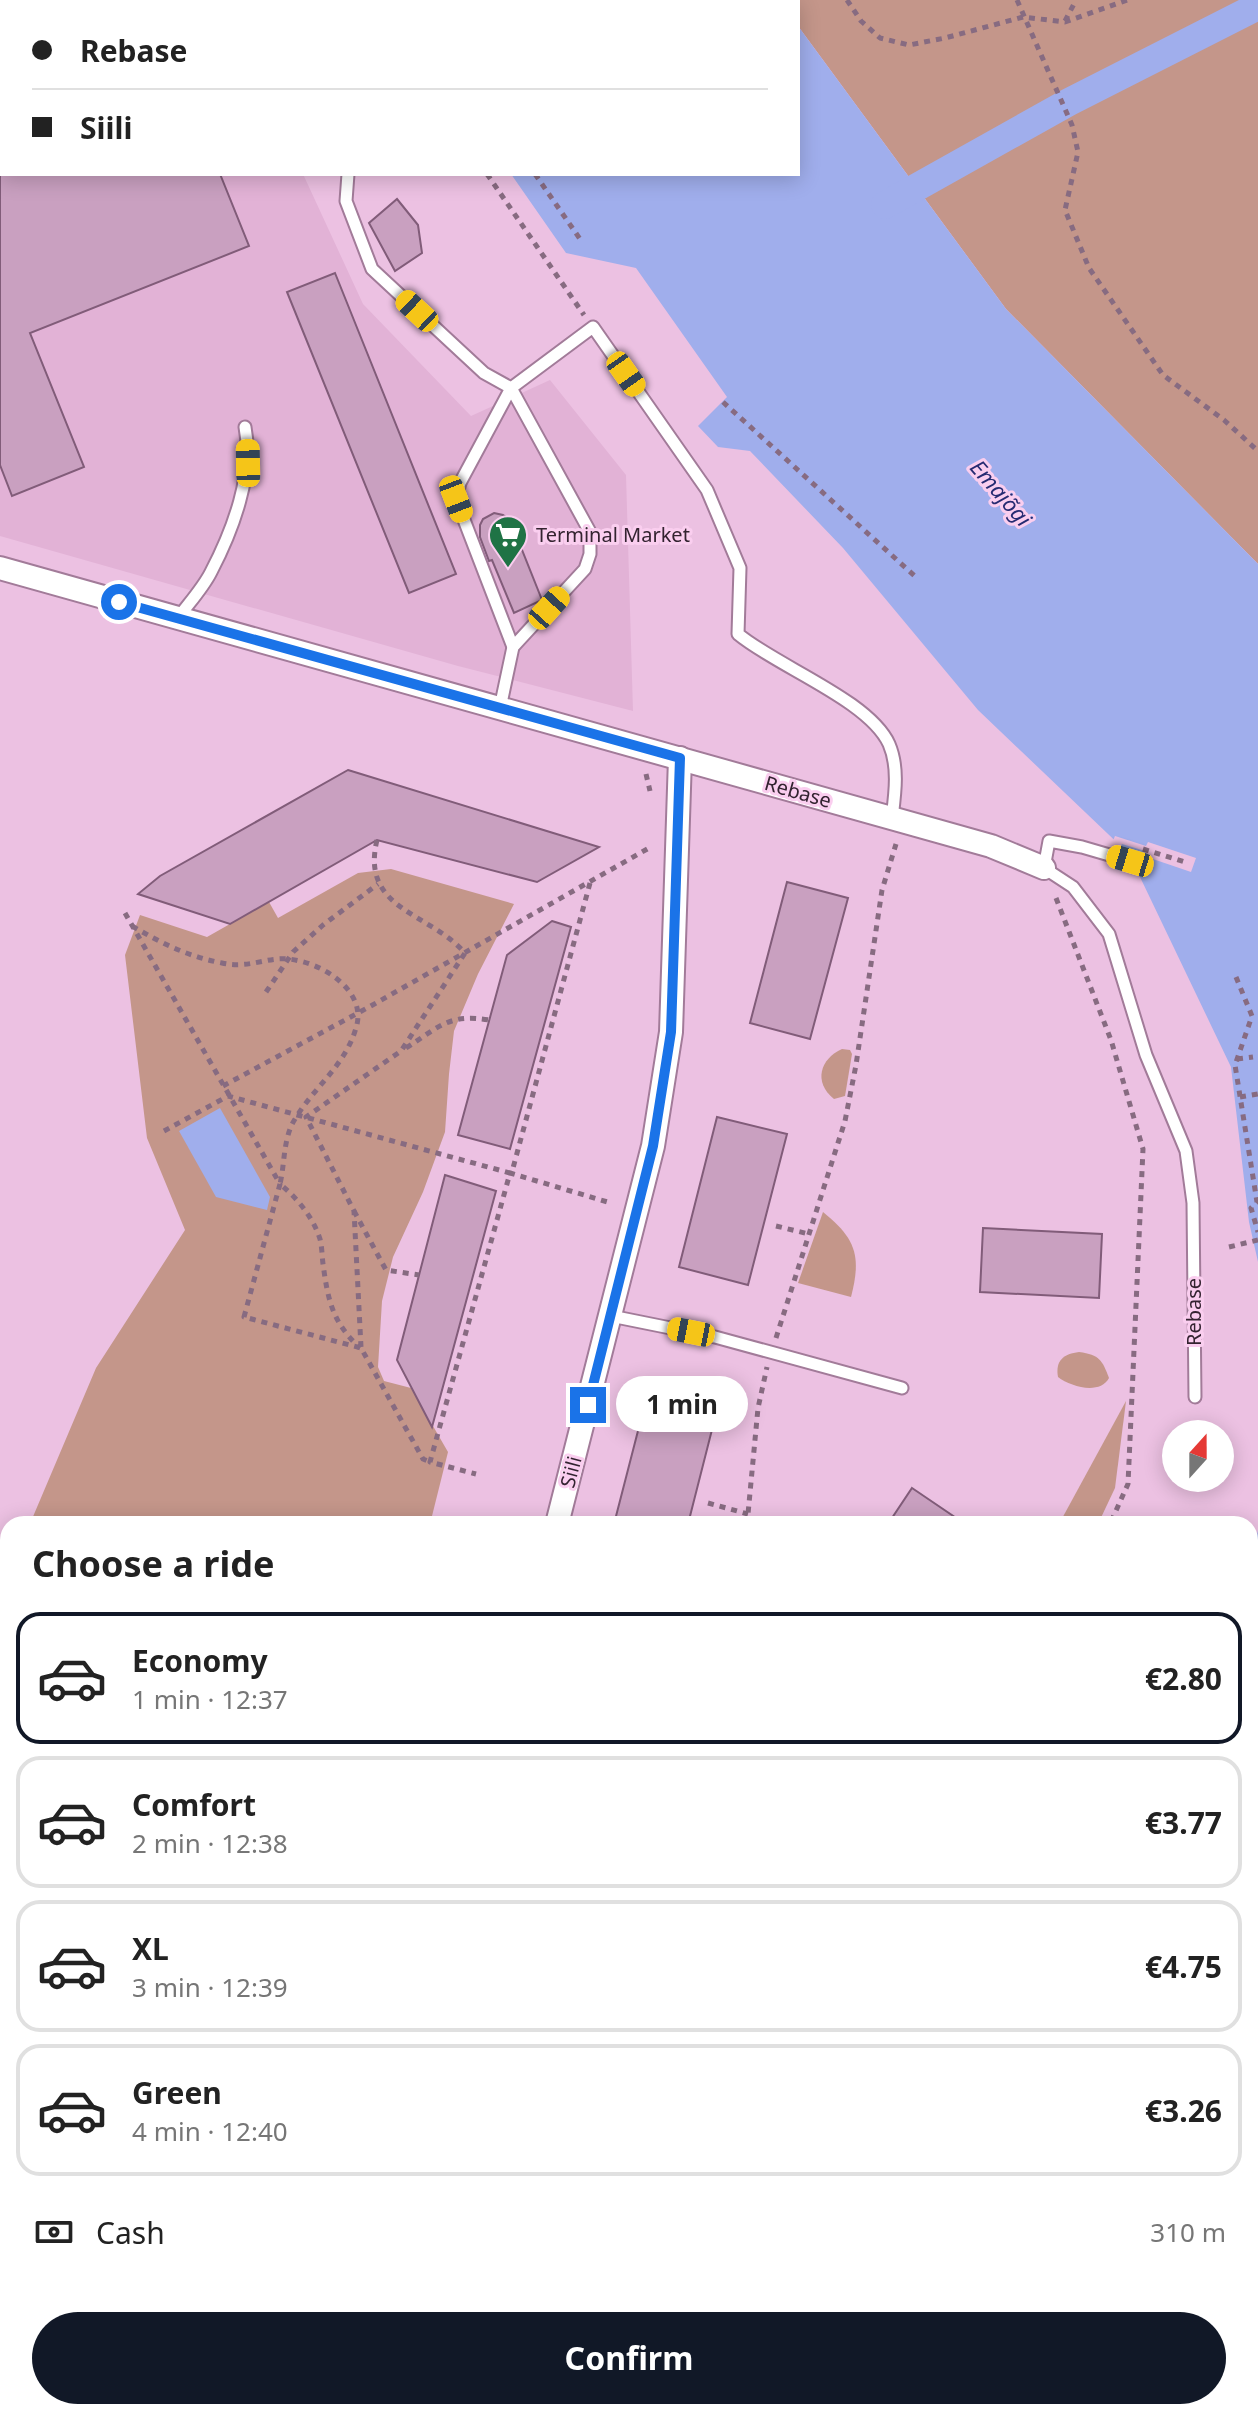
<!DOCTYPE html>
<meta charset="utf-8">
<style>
body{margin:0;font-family:"Noto Sans",sans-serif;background:#f6f6f6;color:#222;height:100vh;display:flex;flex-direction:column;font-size:30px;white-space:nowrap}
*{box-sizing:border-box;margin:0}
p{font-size:26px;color:#767676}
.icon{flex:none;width:44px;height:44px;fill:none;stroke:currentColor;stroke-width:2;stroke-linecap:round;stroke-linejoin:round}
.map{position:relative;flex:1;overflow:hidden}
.sheet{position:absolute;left:0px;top:1516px;width:1258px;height:904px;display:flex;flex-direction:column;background:#fff;border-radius:24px 24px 0 0;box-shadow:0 4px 20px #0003}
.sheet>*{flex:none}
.hud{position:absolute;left:0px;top:0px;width:800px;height:176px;box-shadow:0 4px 20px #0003;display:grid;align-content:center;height:176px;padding:0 32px;background:#fff}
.needle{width:52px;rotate:21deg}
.buttons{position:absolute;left:1162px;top:1420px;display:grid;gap:16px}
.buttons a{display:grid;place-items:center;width:72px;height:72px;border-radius:50%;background:#fff;box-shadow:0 4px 20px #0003;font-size:40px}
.end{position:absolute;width:36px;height:36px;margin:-18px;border:10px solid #1a73e8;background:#fff;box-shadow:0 0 0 4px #fff}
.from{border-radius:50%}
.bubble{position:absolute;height:56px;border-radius:28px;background:#fff;box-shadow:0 4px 20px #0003;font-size:26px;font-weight:700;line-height:56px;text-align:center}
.car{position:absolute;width:24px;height:48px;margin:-24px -12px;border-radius:10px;box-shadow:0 0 6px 2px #0007;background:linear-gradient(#f5c518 24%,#345 0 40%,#f5c518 0 76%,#345 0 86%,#f5c518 0)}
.hud b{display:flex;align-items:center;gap:28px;height:76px;font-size:30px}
.hud b+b{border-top:2px solid #e0e0e0}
.hud i{width:20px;height:20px;background:#222}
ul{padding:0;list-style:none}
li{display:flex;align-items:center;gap:24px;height:132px;margin:0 16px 12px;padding:0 16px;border:4px solid #e0e0e0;border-radius:24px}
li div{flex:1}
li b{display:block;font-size:30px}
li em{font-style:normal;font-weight:700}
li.selected{border-color:#111827}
li>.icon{width:72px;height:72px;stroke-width:1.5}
h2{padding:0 32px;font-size:36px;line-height:96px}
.pay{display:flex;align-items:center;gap:20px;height:88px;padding:0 32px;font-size:30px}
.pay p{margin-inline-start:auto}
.primary-button{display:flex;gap:16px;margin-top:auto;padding:16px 32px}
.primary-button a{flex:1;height:92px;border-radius:48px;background:#111827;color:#fff;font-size:32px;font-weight:700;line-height:92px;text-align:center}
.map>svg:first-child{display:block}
</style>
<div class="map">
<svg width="1258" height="2420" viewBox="0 0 1258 2420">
<rect width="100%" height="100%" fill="#ecc1e2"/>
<!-- built -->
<g fill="#e2b2d6">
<path d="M 0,10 L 2,10 L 2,174 L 303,174 L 363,304 L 471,416 L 550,380 L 626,475 L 633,711 L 458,666 L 0,536 Z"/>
<path d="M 0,1566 L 8,1569 L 8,2114 L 0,2112 Z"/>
<path d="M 0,2194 L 8,2197 L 8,2412 L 285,2412 L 283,2420 L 0,2420 Z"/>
</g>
<!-- green -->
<g fill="#c4968a">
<path d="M 779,0 L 1258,0 L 1258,564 L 1006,309 L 798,26 L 798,2 L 780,2 Z"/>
<path d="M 391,869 L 514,904 L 478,974 L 454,1031 L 449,1074 L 445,1132 L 423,1192 L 393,1257 L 382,1301 L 378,1367 L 384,1381 L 411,1388 L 448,1452 L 430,1524 L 49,1524 L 32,1519 L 96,1368 L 185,1230 L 147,1138 L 125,955 L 140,915 L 207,937 L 269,902 L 278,918 L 358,873 Z"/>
<path d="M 842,1049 L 850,1050 L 852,1054 L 845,1096 L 834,1099 C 813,1082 820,1059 842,1049 Z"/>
<path d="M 823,1212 C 855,1238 862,1255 851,1297 L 798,1283 Z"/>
<path d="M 1079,1352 C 1100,1355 1102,1360 1109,1378 C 1100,1395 1071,1387 1058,1377 C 1055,1360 1064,1354 1079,1352 Z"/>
<path d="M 1126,1401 L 1115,1488 L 1098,1524 L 1059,1524 Z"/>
<path d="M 1258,2092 L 1258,2420 L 853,2420 L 860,2412 L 1250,2412 L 1250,2099 Z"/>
</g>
<!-- water -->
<g fill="#a0aeec">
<path d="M 392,0 L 779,0 L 780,2 L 393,2 Z"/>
<path d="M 798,26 L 1006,309 L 1258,564 L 1258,1262 L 1249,1222 L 1231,1067 L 1129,854 L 978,710 L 843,548 L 750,451 L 718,447 L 698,426 L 727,397 L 636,268 L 566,253 L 511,174 L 798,174 Z"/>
<path d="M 220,1108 L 270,1197 L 267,1210 L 216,1197 L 179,1131 Z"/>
<path d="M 1258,1530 L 1258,2092 L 1250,2099 L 1250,1574 Z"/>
<path d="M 442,2412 L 860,2412 L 853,2420 L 439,2420 Z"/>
</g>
<!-- pier -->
<path fill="#ecc1e2" d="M 1115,836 L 1146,846 L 1148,842 L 1196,858 L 1191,872 L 1144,856 L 1145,851 L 1122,844 L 1119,849 L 1112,843 Z"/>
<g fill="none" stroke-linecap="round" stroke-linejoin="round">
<!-- canal -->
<path stroke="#a0aeec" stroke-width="28" d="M 885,205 L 1069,102 L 1258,6"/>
</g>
<!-- building -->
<g fill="#c9a0c0" stroke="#815c79" stroke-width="2">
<path d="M 0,174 L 220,174 L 249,246 L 30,333 L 84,467 L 12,496 L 0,465 Z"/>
<path d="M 397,199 L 418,225 L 422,253 L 395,271 L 369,223 Z"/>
<path d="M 335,273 L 456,574 L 409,593 L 287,292 Z"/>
<path d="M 494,513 L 503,515 L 510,520 L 542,600 L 514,613 L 492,560 L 489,561 L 480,537 L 480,525 L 483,519 Z"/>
<path d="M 348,770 L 599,847 L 537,882 L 377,840 L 230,924 L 138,894 L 160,876 Z"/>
<path d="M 787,882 L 848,898 L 810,1039 L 750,1023 Z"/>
<path d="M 552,921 L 571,927 L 510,1149 L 458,1135 L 507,955 Z"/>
<path d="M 717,1117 L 787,1134 L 748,1285 L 679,1267 Z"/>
<path d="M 445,1175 L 496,1191 L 432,1427 L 397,1360 Z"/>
<path d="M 983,1228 L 1102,1234 L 1099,1298 L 980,1292 Z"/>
<path d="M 648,1392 L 717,1410 L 688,1524 L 614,1524 Z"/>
<path d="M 912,1488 L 965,1524 L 888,1524 Z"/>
</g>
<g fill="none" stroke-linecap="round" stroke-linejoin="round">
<!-- service casing -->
<g stroke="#a27b99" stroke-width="15">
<g id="service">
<path d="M 348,174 L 346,201 L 372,269 L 484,373 L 511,388 L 460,483 L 456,499 L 513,647"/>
<path d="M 178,618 C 189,603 203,588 211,572 C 233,530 254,474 245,427"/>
<path d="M 500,708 L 513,647 L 585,569 L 590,554 L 590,532 L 511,388 L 593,327 L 707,490 L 740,568 L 738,634 C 776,666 869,700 889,744 C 899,767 895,794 892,818"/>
<path d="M 1130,861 L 1082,847 L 1049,841 L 1044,868 L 1073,887 L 1109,934 L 1146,1055 L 1186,1151 L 1193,1203 L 1195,1397"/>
<path d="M 611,1316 L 715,1337 L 902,1388"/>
<path d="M 0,1552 L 8,1555"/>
</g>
</g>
<!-- minor casing -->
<g stroke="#a27b99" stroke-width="26">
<g id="minor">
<path d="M 0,568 L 991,846 L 1044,868"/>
<path d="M 557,1524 L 653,1146 L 671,1032 L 680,758"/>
</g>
</g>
<!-- tertiary casing -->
<g stroke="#a27b99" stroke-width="32">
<path id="tertiary" d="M 0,2138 L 8,2141"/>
</g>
<!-- path -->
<g stroke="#876b81" stroke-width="5" stroke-dasharray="6 6" stroke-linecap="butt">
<path d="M 366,0 L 368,2"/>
<path d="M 413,0 L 415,2"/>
<path d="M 847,0 L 861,21 L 880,38 L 909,45 L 945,38 L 1023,17 L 1065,22 L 1127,0"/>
<path d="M 1017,0 L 1072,125 L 1078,152 L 1065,210 L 1089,268 L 1163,375 L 1224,420 L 1258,451"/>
<path d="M 1065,21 L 1076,0"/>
<path d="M 487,174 L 584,315"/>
<path d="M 535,174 L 580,239"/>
<path d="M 723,402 L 918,579"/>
<path d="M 646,774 L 650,791"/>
<path d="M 1143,849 L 1188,863"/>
<path d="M 590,883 L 513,1168 L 510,1173 L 611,1203"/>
<path d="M 1056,898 L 1111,1040 L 1143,1149 L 1128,1484 L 1110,1524"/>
<path d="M 125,913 L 280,1184 L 244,1317 L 361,1348 L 423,1459 L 430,1462"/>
<path d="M 132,926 C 161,943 189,957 222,963 C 248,969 266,957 288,959 C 322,962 368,991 356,1028 C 345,1066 314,1087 295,1119 C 283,1138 285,1163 280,1184 C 297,1198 313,1217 320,1239 C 322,1247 322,1256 323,1264 C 328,1300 332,1322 360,1348"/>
<path d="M 1236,977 L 1252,1016 L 1235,1065 L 1257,1202 L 1251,1208 L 1258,1232"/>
<path d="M 266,992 L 293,952 L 323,925 L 378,884"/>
<path d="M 406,1048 C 438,1028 448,1013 489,1020"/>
<path d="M 1237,1059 L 1253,1057"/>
<path d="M 223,1086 L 369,1007 L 649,848"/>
<path d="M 1240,1097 L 1258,1094"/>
<path d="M 164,1131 L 228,1096 L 510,1173 L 430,1462 L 476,1474"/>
<path d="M 354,1211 L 386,1270 L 419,1275"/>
<path d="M 776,1226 L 809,1234"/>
<path d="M 1229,1247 L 1258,1240"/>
<path d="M 776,1338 L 845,1121 L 856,1065 L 882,890 L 896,844"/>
<path d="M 361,1347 L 354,1211 L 306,1117 L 401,1051 L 465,953 C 429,912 360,910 377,840"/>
<path d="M 708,1503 L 748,1514"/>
<path d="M 751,1524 L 748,1514 L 758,1408 L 767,1367"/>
<path d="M 1250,2148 L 1258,2140"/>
<path d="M 0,2184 L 8,2187"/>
<path d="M 309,2420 L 312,2412"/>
<path d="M 351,2420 L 354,2412"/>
<path d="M 876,2420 L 891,2412"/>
<path d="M 919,2420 L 926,2412"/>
</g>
<!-- service -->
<use href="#service" stroke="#fff" stroke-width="11"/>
<!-- minor -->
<use href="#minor" stroke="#fff" stroke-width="22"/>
<!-- tertiary -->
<use href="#tertiary" stroke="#fff" stroke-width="28"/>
</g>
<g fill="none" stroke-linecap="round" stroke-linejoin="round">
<!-- route -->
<path stroke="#1a73e8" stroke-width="10" d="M 119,602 L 680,758 L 671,1032 L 653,1146 L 588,1405"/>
</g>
<!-- icons -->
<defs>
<g id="supermarket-pin" transform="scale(2)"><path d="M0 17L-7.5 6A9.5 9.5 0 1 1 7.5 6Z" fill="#1f7345" stroke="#faceef"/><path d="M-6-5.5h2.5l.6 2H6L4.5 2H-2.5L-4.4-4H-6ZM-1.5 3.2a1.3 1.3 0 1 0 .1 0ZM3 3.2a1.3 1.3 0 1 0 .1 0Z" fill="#fff"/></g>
</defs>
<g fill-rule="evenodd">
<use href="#supermarket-pin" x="508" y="535"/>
</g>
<g text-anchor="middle" stroke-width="6" stroke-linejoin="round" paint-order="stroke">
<!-- poi labels -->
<g font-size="20" fill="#332330" stroke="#faceef" text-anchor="start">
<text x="536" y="542">Terminal Market</text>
</g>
<!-- street labels -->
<g font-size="20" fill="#332330" stroke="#faceef">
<text transform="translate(798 792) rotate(16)" y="7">Rebase</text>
<text transform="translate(1194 1312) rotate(-90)" y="7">Rebase</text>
<text transform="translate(571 1472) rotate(-75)" y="7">Siili</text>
</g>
<!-- water labels -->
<g font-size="22" font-style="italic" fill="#262b72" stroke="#faceef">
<text transform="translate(1001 493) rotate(49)" y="8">Emajõgi</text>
</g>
</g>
</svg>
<div class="buttons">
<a><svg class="needle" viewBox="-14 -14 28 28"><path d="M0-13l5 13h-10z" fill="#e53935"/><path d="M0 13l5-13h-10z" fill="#767676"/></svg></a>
</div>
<i class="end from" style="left:119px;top:602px"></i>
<i class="end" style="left:588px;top:1405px"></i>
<div class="bubble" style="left:616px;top:1376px;width:132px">1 min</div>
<i class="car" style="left:417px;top:311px;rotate:313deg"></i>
<i class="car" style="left:626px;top:374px;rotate:145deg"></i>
<i class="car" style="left:248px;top:463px;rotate:359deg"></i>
<i class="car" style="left:456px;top:499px;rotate:159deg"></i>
<i class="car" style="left:549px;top:608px;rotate:42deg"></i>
<i class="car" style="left:1130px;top:861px;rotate:287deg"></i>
<i class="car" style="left:691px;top:1332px;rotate:281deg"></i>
<div class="hud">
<b><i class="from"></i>Rebase</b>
<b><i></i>Siili</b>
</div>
<section class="sheet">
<h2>Choose a ride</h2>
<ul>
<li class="selected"><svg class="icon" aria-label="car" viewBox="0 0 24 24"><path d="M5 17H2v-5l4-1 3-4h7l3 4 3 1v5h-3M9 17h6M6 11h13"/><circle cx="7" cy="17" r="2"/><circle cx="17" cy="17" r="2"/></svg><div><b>Economy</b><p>1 min · 12:37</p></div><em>€2.80</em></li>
<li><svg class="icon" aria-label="car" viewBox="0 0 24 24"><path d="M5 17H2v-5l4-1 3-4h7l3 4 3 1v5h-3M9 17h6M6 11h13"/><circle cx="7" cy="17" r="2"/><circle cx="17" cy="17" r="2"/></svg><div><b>Comfort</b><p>2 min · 12:38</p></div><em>€3.77</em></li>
<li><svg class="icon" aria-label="car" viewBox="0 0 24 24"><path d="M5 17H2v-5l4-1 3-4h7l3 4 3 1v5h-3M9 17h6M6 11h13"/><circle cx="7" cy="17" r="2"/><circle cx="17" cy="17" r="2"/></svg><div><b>XL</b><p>3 min · 12:39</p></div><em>€4.75</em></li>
<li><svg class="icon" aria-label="car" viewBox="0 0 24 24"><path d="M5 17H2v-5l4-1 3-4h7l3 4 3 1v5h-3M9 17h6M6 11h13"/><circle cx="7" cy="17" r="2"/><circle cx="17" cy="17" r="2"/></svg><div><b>Green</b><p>4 min · 12:40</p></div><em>€3.26</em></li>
</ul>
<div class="pay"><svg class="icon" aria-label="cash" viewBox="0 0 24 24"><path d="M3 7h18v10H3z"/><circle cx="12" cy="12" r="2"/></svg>Cash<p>310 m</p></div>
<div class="primary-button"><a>Confirm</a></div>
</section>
</div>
